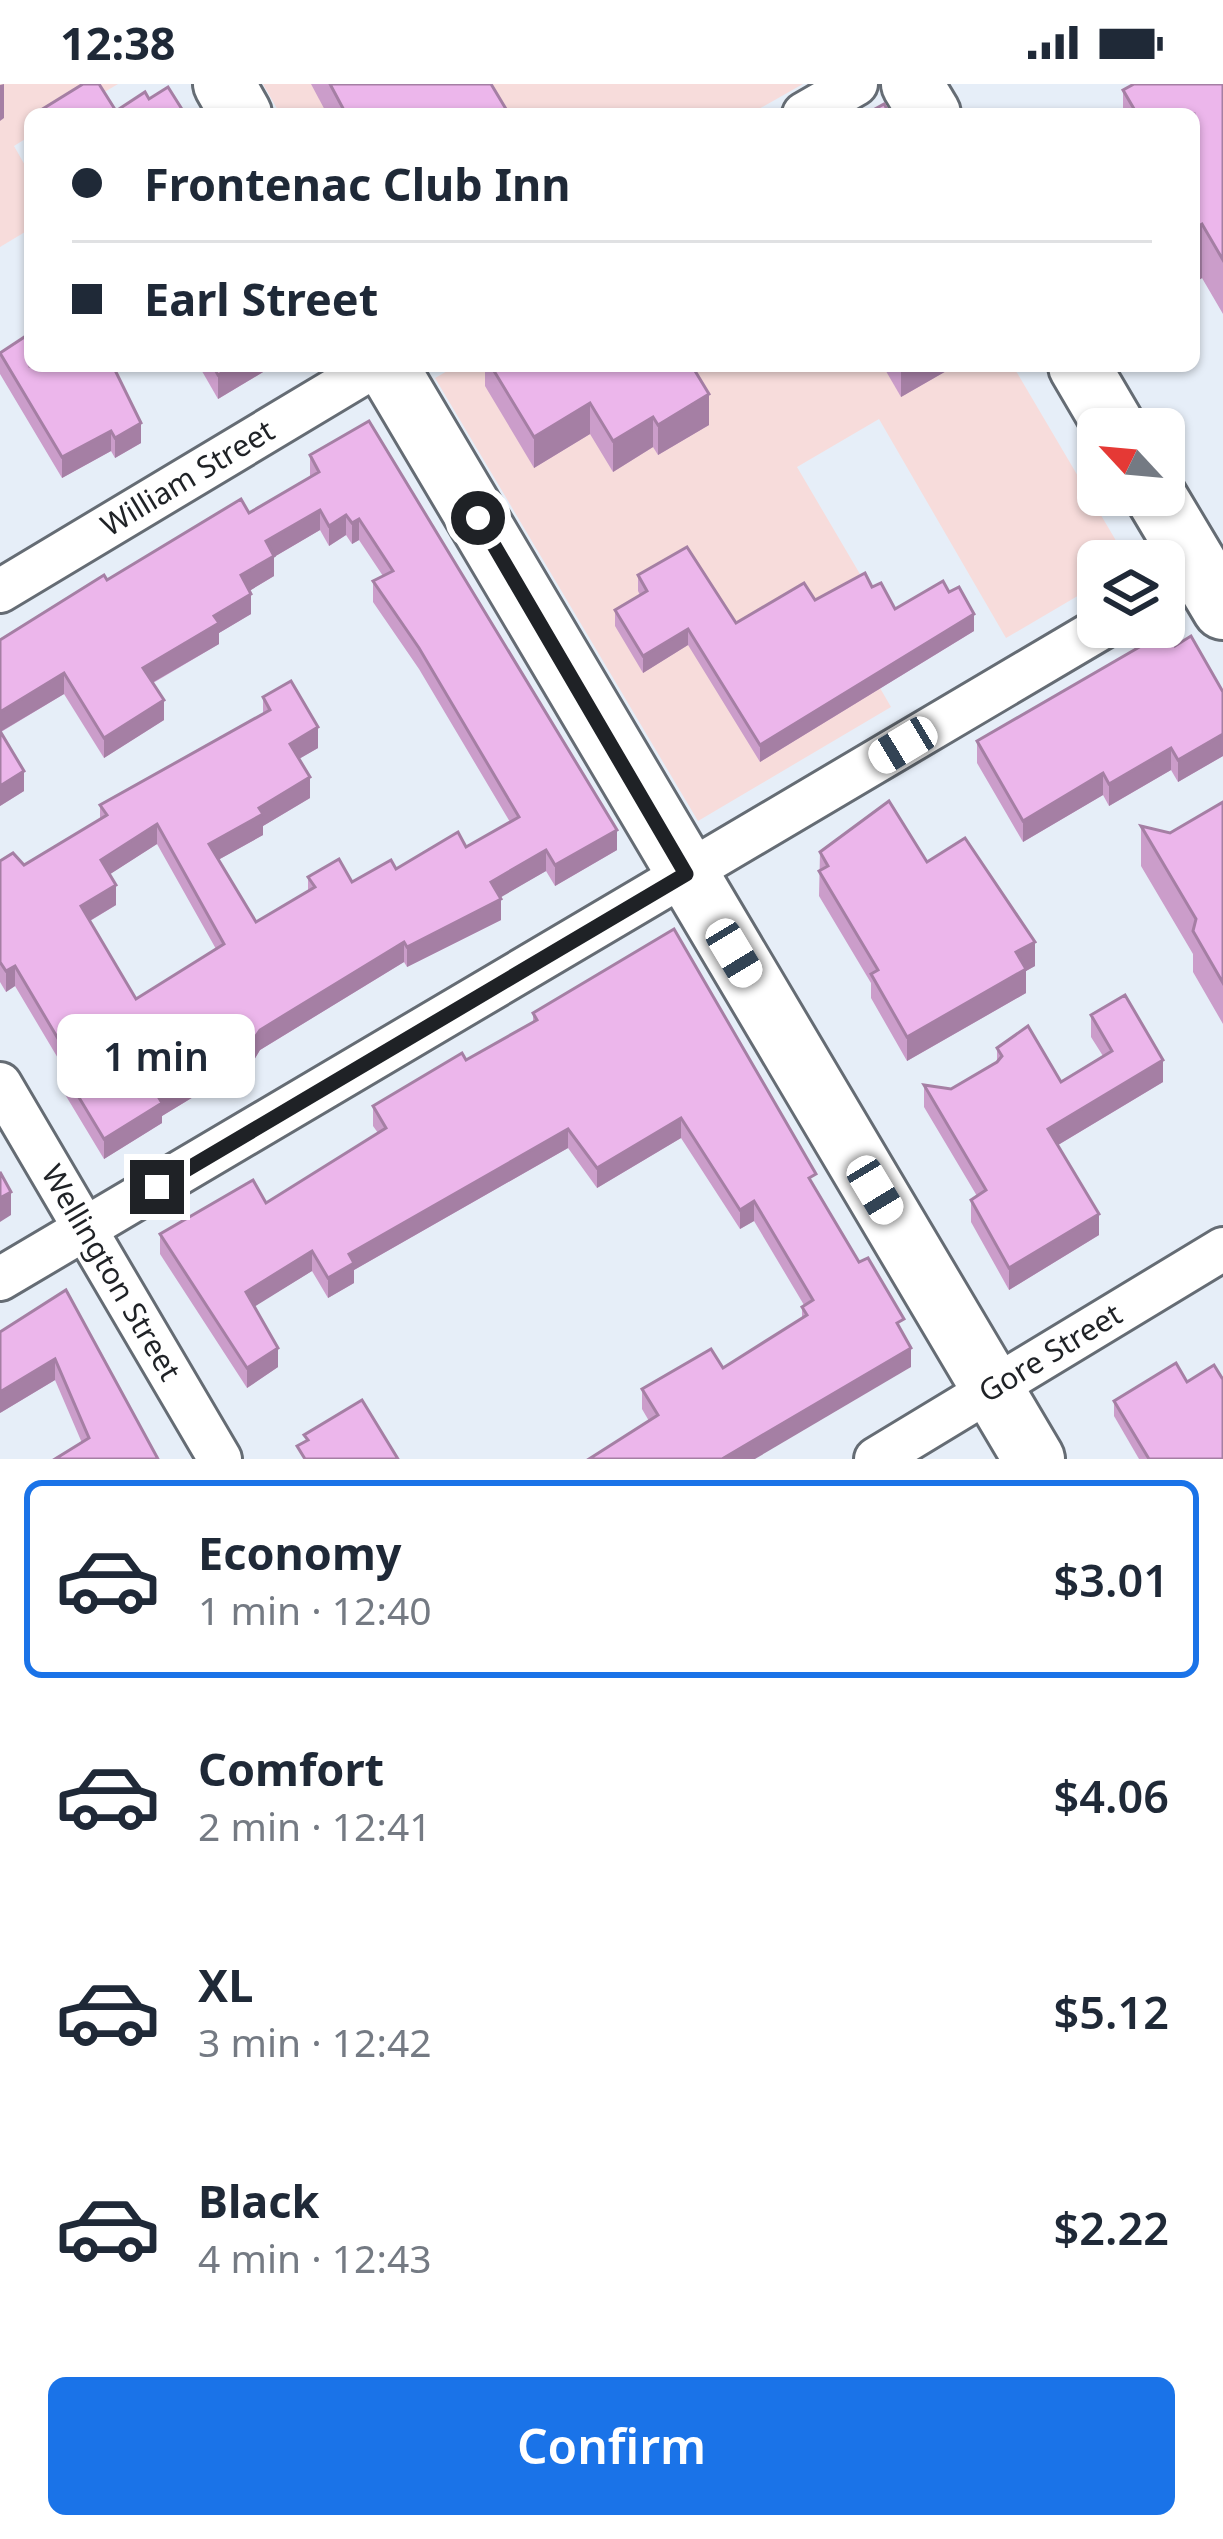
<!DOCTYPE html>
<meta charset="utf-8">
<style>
body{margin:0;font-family:"Noto Sans",sans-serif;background:#f2f2f3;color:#1f2937;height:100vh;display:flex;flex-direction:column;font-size:45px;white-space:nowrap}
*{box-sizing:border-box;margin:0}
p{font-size:39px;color:#747a83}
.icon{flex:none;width:66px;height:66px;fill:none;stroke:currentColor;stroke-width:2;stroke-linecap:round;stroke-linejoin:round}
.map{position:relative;height:1375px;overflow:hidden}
.panel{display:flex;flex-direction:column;background:#fff;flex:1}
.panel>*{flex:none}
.hud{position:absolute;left:24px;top:24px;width:1176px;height:264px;border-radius:18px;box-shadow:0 3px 9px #0004;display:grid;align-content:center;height:264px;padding:0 48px;background:#fff}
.needle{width:78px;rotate:296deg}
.controls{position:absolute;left:1077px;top:324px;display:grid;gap:24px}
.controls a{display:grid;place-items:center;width:108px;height:108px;border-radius:18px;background:#fff;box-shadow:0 3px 9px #0004;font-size:60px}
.end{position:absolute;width:54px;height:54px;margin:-27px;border:15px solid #1f2226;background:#fff;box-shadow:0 0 0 6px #fff}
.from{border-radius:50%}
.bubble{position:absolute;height:84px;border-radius:18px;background:#fff;box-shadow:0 3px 9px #0004;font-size:39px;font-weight:600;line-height:84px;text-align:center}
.car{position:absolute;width:36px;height:72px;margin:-36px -18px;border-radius:15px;box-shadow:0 0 9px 3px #0007;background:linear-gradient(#fff 24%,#345 0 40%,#fff 0 76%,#345 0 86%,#fff 0)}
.hud b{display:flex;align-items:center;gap:42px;height:114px;font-size:45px}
.hud b+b{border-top:3px solid #e0e1e3}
.hud i{width:30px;height:30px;background:#1f2937}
ul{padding:21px 0 0;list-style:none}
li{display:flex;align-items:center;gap:36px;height:198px;margin:0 24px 18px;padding:0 24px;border:6px solid transparent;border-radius:18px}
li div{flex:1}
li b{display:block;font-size:45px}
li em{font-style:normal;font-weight:600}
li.current{border-color:#1a73e8}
li>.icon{width:108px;height:108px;stroke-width:1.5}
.action{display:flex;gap:24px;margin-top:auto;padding:24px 48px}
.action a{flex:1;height:138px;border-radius:18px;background:#1a73e8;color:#fff;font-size:48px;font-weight:600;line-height:138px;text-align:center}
.status{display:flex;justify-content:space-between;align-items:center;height:84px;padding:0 60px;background:#fff;direction:ltr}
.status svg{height:33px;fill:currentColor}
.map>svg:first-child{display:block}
</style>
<div class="status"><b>12:38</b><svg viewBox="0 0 49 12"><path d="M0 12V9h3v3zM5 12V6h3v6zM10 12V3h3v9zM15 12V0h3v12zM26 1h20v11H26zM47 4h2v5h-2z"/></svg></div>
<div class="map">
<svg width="1223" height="1375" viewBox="0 0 1223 1375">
<rect width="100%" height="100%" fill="#e6eef8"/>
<!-- commercial -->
<g fill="#f7dcdb">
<path d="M 0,0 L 118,0 L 67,30 L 30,30 L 30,52 L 14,62 L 30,90 L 30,145 L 0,163 Z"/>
<path d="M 263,0 L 803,0 L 750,30 L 280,30 Z"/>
<path d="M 456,282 L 1013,282 L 1128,477 L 1098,477 L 1098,500 L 1006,554 L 879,335 L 797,383 L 867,502 L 833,523 L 891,623 L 698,737 L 435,294 Z"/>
</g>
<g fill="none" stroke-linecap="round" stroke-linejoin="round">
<!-- street casing -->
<g stroke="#656c74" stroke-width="48">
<g id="street">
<path d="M 804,30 L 856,0"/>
<path id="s1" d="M 0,507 L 375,282"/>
<path id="s2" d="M 0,1000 L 220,1375"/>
<path d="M 0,1195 L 1103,543"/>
<path id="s3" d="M 876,1375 L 1223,1165"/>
</g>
</g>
<!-- secondary casing -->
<g stroke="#656c74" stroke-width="66">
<g id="secondary">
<path d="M 224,0 L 241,30"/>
<path d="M 912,0 L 930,30"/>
<path d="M 387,282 L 1034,1375"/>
<path d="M 1079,282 L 1116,345"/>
<path d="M 1155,411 L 1223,525"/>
</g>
</g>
<!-- street -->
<use href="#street" stroke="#fff" stroke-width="42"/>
<!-- secondary -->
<use href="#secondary" stroke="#fff" stroke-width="60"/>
</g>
<!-- wall -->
<g fill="#cb9dca" fill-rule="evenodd">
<path d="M 311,0 L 491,0 L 509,30 L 327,30 Z"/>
<path d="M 1223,0 L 1223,230 L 1202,194 L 1194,199 L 1194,30 L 1123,30 L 1123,6 Z"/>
<path d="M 0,268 L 30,282 L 141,359 L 115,374 L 111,367 L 62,394 L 0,290 Z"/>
<path d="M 199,282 L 273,282 L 218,315 Z"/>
<path d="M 485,282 L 697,282 L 694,284 L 709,341 L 658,371 L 653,363 L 613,388 L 590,350 L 534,384 L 485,302 Z"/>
<path d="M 883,282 L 955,282 L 901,313 Z"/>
<path d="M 310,371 L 617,766 L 555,802 L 546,787 L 500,813 L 501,836 L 407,883 L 404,878 L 260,966 L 254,976 L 162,1032 L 162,1039 L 104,1075 L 63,1007 L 63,987 L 65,986 L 15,902 L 6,908 L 0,898 L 0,777 L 24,781 L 100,735 L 100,721 L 263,630 L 263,613 L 318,664 L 299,675 L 310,714 L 263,742 L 263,751 L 218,776 L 256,838 L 308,807 L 308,793 L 352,798 L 466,763 L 510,738 L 419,585 L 373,518 L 373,497 L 383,492 L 359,456 L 352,460 L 346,451 L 329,462 L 320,446 L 274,473 L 274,492 L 249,507 L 251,530 L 219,549 L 219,560 L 153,599 L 164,636 L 104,674 L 64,610 L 1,648 L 24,707 L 0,722 L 0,556 L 107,496 L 249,429 L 310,393 ZM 157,760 L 216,865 L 136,915 L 90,837 L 116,821 L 110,790 Z"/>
<path d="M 638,491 L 736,539 L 815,516 L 872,503 L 895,525 L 974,547 L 760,678 L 688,561 L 643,589 L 615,542 L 615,526 L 640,511 L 638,507 Z"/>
<path d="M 1175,562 L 1223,608 L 1223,672 L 1178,698 L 1171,686 L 1109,722 L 1103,711 L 1023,758 L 977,679 L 977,657 Z"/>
<path d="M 1223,718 L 1223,940 L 1193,888 L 1193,870 L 1141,782 L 1141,742 L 1170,749 Z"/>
<path d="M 820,768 L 927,778 L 1035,882 L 1026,887 L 1026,909 L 907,977 L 871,914 L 871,899 L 819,812 Z"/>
<path d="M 533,929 L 816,1106 L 904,1252 L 911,1283 L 649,1337 L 642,1325 L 642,1305 L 723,1284 L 802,1234 L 802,1223 L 804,1221 L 754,1137 L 740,1145 L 681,1054 L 597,1104 L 568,1064 L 354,1186 L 354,1199 L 328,1214 L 312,1187 L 254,1222 L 278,1283 L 247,1304 L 160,1170 L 160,1150 L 266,1119 L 378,1049 L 373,1042 L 373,1022 L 466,976 L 533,938 Z"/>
<path d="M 1091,931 L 1163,998 L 1058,1061 L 1099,1151 L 1009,1206 L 971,1138 L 971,1116 L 977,1112 L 924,1023 L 924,1001 L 951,1005 L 997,978 L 997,964 L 1061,998 L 1103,972 L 1091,953 Z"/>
<path d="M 66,1206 L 158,1375 L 82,1359 L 55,1296 L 0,1329 Z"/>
<path d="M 1114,1317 L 1223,1375 L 1139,1375 L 1114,1332 Z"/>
</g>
<!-- shaded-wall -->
<g fill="#a57fa4">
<path d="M 4,0 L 4,34 L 0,37 L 0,1 Z"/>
<path d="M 1202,140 L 1202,194 L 1194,199 L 1194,145 Z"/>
<path d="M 233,282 L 273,282 L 218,315 L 218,291 Z"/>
<path d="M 901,282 L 955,282 L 901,313 Z"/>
<path d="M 709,310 L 709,341 L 658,371 L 658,341 Z"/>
<path d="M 590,319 L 590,350 L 534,384 L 534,353 Z"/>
<path d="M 653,333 L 653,363 L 613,388 L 613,357 Z"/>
<path d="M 141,339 L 141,359 L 115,374 L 115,354 Z"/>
<path d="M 111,347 L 111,367 L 62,394 L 62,373 Z"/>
<path d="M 320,426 L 320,446 L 274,473 L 274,492 L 241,512 L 241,491 L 266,457 Z"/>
<path d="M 346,431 L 346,451 L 329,462 L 329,442 Z"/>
<path d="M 359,435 L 359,456 L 352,460 L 352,439 Z"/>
<path d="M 251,510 L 251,530 L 219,549 L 219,560 L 143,604 L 143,584 L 214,532 Z"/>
<path d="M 974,530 L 974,547 L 760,678 L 760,661 Z"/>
<path d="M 688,545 L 688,561 L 643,589 L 643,572 Z"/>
<path d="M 64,589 L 64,610 L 0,648 L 0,628 Z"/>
<path d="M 164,616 L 164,636 L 104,674 L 104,654 Z"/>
<path d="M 318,643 L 318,664 L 290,680 L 290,660 Z"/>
<path d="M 1223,650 L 1223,672 L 1178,698 L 1178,676 Z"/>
<path d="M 1171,664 L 1171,686 L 1109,722 L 1109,700 Z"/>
<path d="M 24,687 L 24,707 L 0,722 L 0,702 Z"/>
<path d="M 1103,689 L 1103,711 L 1023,758 L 1023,737 Z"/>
<path d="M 310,693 L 310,714 L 263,742 L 263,751 L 209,781 L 209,760 L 259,724 Z"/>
<path d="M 157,740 L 157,760 L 101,796 L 101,776 Z"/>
<path d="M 617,746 L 617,766 L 555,802 L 555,781 Z"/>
<path d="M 546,766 L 546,787 L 491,819 L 491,798 Z"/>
<path d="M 116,801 L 116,821 L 81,842 L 81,822 Z"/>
<path d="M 501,815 L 501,836 L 407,883 L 407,863 Z"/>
<path d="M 404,858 L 404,878 L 260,966 L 254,976 L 162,1032 L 162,1039 L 104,1075 L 104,1055 L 159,1014 L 260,946 Z"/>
<path d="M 1035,858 L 1035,882 L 1026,887 L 1026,909 L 907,977 L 907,953 L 1016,868 Z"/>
<path d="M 15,882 L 15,902 L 6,908 L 6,887 Z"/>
<path d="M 1163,976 L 1163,998 L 1048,1067 L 1048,1045 Z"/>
<path d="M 681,1034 L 681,1054 L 597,1104 L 597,1084 Z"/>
<path d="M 568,1045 L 568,1064 L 354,1186 L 354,1199 L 328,1214 L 328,1194 L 349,1170 Z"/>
<path d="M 11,1108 L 11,1131 L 0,1138 L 0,1114 Z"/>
<path d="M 754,1117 L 754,1137 L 740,1145 L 740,1126 Z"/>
<path d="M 1099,1130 L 1099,1151 L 1009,1206 L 1009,1184 Z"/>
<path d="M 312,1167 L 312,1187 L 246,1228 L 246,1208 Z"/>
<path d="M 278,1264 L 278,1283 L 247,1304 L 247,1284 Z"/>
<path d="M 911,1264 L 911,1283 L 755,1375 L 722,1375 Z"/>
<path d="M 55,1275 L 55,1296 L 0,1329 L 0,1308 Z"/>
</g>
<!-- building -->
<g fill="#ecb6eb" stroke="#a57fa4" stroke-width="3" fill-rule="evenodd">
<path d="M 83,0 L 99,0 L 116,27 L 145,8 L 149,15 L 168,3 L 185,30 L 37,30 L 36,29 Z"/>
<path d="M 330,0 L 491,0 L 509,30 L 346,30 Z"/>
<path d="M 1134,0 L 1223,0 L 1223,176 L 1202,140 L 1194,145 L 1194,30 L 1137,30 L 1123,6 Z"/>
<path d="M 884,20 L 890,30 L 866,30 Z"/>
<path d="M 26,252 L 30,259 L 30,282 L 113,282 L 141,339 L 115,354 L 111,347 L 62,373 L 0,269 Z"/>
<path d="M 213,282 L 233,282 L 218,291 Z"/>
<path d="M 491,282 L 692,282 L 709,310 L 658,341 L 653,333 L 613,357 L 590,319 L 534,353 Z"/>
<path d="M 369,337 L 617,746 L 555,781 L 546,766 L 491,798 L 501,815 L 407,863 L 404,858 L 260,946 L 254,955 L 159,1014 L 162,1019 L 104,1055 L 63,987 L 73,980 L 15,882 L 6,887 L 0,878 L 0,777 L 13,769 L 24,781 L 107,731 L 100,721 L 270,626 L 263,613 L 291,597 L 318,643 L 290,660 L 310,693 L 259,724 L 263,730 L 209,760 L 256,838 L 315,803 L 308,793 L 339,775 L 352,798 L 391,776 L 396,785 L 458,748 L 466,763 L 519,733 L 419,564 L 373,497 L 393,487 L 359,435 L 352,439 L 346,431 L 329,442 L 320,426 L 266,457 L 274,472 L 241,491 L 251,510 L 214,532 L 219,539 L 143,584 L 164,616 L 104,654 L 64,589 L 0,628 L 0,556 L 104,491 L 107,496 L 241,415 L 249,429 L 319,388 L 310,371 ZM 157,740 L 224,860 L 136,915 L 81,822 L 116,801 L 101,776 Z"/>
<path d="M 687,463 L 736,539 L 804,499 L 815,516 L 865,489 L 872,503 L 881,499 L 895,525 L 943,497 L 949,508 L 959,503 L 974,530 L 760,661 L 688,545 L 643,572 L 615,526 L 647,507 L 638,491 Z"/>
<path d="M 1167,547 L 1175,562 L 1191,552 L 1223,608 L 1223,650 L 1178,676 L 1171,664 L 1109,700 L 1103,689 L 1023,737 L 977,657 Z"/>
<path d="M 0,647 L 24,687 L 0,702 Z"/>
<path d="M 889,717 L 927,778 L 965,754 L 1035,858 L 1016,868 L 1026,885 L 907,953 L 871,890 L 878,886 L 819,787 L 828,782 L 820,768 Z"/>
<path d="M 1223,718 L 1223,899 L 1193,847 L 1196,835 L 1141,742 L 1170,749 Z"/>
<path d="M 674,845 L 816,1090 L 809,1094 L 859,1178 L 868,1174 L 904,1235 L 897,1239 L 911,1264 L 722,1375 L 589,1375 L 658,1331 L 642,1305 L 711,1265 L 723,1284 L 807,1231 L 802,1223 L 813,1216 L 754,1117 L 740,1126 L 681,1034 L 597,1084 L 568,1045 L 349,1170 L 354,1179 L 328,1194 L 312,1167 L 246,1208 L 278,1264 L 247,1284 L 160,1150 L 253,1096 L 266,1119 L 386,1044 L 373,1022 L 462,969 L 466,976 L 537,936 L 533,929 Z"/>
<path d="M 1125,911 L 1163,976 L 1048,1045 L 1099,1130 L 1009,1184 L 971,1116 L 986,1106 L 924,1001 L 951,1005 L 997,978 L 1002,972 L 997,964 L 1028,942 L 1061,998 L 1112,967 L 1091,931 Z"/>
<path d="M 0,1088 L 11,1108 L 0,1114 Z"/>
<path d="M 66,1206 L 158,1375 L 55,1375 L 89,1354 L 55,1275 L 0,1308 L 0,1248 Z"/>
<path d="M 1176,1279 L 1187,1298 L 1214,1281 L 1222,1294 L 1223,1294 L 1223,1375 L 1149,1375 L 1114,1317 Z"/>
<path d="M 362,1316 L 398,1375 L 305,1375 L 297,1362 L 308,1356 L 304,1351 Z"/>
</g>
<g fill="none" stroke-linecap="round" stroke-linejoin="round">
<!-- route -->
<path stroke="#1f2226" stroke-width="15" d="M 157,1103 L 686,790 L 478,434"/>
</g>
<g text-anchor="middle" stroke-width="9" stroke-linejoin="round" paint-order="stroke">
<!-- street labels -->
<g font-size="30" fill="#1f2226" stroke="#e6eef8">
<text dy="10" stroke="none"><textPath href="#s1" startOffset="219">William Street</textPath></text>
<text dy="10" stroke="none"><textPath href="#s2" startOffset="219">Wellington Street</textPath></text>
<text dy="10" stroke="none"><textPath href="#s3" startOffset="204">Gore Street</textPath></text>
</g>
</g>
</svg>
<div class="controls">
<a><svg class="needle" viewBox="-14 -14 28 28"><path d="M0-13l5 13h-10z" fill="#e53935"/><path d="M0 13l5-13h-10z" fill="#747a83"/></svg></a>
<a><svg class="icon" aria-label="layers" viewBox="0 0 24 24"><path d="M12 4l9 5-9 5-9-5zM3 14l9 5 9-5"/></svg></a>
</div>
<i class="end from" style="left:478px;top:434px"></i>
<i class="end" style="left:157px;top:1103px"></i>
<div class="bubble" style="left:57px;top:930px;width:198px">1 min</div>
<i class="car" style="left:903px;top:661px;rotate:239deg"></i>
<i class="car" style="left:734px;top:869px;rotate:149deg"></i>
<i class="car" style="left:875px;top:1106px;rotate:149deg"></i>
<div class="hud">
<b><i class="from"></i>Frontenac Club Inn</b>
<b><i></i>Earl Street</b>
</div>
</div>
<section class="panel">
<ul>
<li class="current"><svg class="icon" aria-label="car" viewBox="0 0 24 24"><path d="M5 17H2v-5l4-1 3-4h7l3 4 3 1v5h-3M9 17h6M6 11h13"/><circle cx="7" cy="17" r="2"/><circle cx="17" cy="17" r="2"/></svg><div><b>Economy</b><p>1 min · 12:40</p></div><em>$3.01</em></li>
<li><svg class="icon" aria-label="car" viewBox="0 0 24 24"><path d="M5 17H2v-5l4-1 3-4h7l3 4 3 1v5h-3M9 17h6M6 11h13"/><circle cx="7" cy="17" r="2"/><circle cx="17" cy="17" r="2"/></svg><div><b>Comfort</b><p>2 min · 12:41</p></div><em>$4.06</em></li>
<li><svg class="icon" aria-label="car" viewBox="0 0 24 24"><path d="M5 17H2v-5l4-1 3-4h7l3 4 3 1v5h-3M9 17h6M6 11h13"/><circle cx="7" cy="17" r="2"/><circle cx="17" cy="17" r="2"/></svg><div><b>XL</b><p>3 min · 12:42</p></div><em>$5.12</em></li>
<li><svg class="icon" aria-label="car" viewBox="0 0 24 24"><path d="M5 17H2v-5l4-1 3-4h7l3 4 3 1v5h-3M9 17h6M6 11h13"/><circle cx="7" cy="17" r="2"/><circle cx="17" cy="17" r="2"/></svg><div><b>Black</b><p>4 min · 12:43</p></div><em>$2.22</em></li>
</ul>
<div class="action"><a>Confirm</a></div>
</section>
